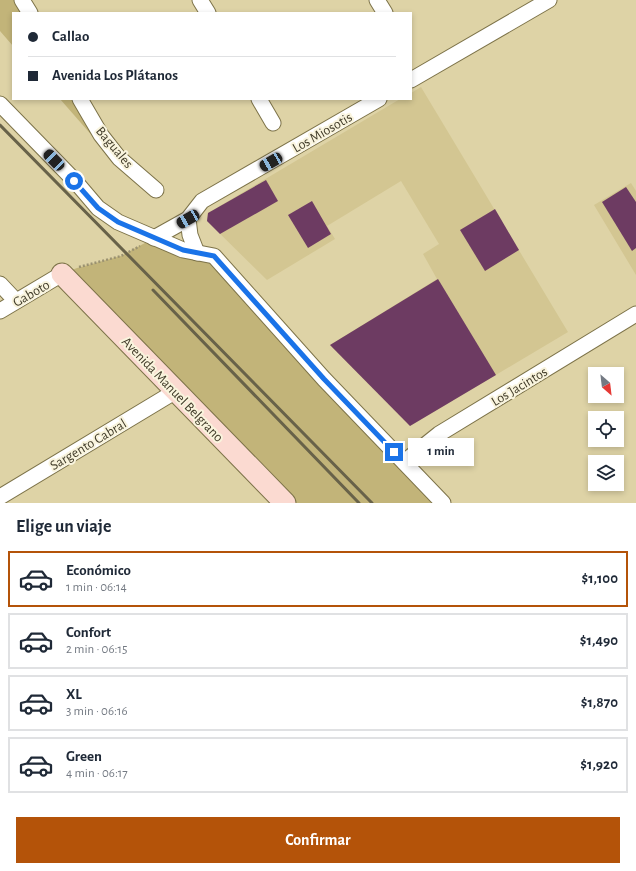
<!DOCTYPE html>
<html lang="es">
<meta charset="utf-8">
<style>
body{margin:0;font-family:"Alegreya Sans",sans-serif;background:#f6f6f7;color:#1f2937;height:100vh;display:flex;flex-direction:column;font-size:15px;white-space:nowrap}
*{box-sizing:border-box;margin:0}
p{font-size:13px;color:#747a83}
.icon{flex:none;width:22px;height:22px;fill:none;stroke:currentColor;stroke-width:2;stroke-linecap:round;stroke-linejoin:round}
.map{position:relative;height:503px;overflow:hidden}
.sheet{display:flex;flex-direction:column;background:#fff;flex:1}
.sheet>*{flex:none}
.guide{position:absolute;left:12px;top:12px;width:400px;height:88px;border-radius:0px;box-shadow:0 2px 6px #0003;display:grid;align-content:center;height:88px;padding:0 16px;background:#fff}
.needle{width:26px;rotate:152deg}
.tools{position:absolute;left:588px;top:367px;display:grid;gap:8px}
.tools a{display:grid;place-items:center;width:36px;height:36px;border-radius:0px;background:#fff;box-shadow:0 2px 6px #0003;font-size:20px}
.end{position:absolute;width:18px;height:18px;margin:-9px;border:5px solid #1a73e8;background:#fff;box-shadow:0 0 0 2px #fff}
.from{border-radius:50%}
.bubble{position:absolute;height:28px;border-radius:0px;background:#fff;box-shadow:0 2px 6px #0003;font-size:13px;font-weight:600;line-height:28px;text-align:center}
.car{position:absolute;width:12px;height:24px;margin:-12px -6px;border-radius:5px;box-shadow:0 0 3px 1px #0007;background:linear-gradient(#222 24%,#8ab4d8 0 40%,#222 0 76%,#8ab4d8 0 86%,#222 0)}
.guide b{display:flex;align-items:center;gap:14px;height:38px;font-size:15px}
.guide b+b{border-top:1px solid #e0e1e3}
.guide i{width:10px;height:10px;background:#1f2937}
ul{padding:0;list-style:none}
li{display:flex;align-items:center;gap:12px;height:56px;margin:0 8px 6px;padding:0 8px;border:2px solid #e0e1e3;border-radius:0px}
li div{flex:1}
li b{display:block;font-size:15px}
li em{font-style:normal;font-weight:600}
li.active{border-color:#b45309}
li>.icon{width:36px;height:36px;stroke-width:1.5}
h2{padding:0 16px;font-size:18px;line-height:48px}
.primary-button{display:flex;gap:8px;margin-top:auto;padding:8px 16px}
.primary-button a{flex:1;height:46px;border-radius:0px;background:#b45309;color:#fff;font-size:16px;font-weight:600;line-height:46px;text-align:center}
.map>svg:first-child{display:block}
</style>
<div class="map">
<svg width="636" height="503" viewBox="0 0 636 503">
<rect width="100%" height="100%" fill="#ded3a6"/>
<!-- built -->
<g fill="#d3c692">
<path d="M 421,87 L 568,332 L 410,426 L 330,345 L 437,279 L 423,254 L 439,244 L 401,181 L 327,226 L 335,239 L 267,280 L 207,221 L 208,213 L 400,99 L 411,99 L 411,93 Z"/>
<path d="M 631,183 L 636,191 L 636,275 L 594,205 Z"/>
</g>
<!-- green -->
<g fill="#c2b479">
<path d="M 0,0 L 15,0 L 22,13 L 13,13 L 13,46 L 0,31 Z"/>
<path d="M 60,99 L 72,99 L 95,139 Z"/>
<path d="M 154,238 L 214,256 L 443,503 L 285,503 L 62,274 L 77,268 L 121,256 Z"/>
</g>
<!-- building -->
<g fill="#6d3b62">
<path d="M 266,180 L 278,201 L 220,234 L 207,221 L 208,213 Z"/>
<path d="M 626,187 L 636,202 L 636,248 L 632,251 L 602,202 Z"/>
<path d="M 312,201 L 331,234 L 308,248 L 288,215 Z"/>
<path d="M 495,209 L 519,250 L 485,271 L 460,230 Z"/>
<path d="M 438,279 L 496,375 L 410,426 L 330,345 Z"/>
</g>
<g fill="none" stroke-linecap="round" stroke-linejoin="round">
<!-- minor casing -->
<g stroke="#7d7349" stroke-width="17">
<g id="minor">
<path d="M 22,0 L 30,13"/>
<path d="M 200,0 L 208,13"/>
<path d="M 377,0 L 385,13"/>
<path d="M 411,80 L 549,0"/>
<path d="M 80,99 L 101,135 L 119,158 L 156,190"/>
<path d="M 259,99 L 273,123"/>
<path d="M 0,104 L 75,181 L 98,208 L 118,222 L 183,250 L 214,256 L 324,379 L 443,503"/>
<path d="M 188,219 L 190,235 L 197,253"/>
<path d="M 154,238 L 188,219 L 202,201 L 379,99"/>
<path d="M 0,284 L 16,301"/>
<path d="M 0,311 L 62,274"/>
<path d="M 404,462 L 439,434 L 636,314"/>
<path d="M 0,497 L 176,391"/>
</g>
</g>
<!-- secondary casing -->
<g stroke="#7d7349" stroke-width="23">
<path id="secondary" d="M 62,274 L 285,503"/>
</g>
<!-- path -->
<path stroke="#9b9271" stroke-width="2.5" stroke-dasharray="2 2" stroke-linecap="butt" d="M 79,267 L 121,256 L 140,246"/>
<!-- minor -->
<use href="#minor" stroke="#fff" stroke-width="15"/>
<!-- secondary -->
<use href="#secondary" stroke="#fbdad1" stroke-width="21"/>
<!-- rail -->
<g stroke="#686249" stroke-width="3">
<path d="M 0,125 L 372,503"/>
<path d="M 153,290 L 359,503"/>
</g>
</g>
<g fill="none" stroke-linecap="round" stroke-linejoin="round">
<!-- route -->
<path stroke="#1a73e8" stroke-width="5" d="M 74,181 L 98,208 L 118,222 L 183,250 L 214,256 L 324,379 L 394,452"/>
</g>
<g text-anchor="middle" stroke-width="4" stroke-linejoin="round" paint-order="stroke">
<!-- street labels -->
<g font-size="14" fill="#403b29" stroke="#f9f4dd">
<text transform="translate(322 132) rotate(-30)" y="5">Los Miosotis</text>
<text transform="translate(115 147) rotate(50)" y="5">Baguales</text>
<text transform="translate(31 293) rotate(-30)" y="5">Gaboto</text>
<text transform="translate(519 386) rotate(-31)" y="5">Los Jacintos</text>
<text transform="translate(173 389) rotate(46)" y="5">Avenida Manuel Belgrano</text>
<text transform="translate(88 444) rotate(-31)" y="5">Sargento Cabral</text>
</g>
</g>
</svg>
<div class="tools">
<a><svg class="needle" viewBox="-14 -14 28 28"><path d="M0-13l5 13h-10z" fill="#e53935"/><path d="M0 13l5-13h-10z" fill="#747a83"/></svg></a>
<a><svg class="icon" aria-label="locate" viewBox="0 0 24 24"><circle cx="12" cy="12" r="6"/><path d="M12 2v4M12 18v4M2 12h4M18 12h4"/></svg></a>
<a><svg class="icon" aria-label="layers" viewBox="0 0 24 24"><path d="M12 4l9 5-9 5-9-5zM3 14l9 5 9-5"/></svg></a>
</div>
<i class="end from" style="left:74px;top:181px"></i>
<i class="end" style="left:394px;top:452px"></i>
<div class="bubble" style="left:408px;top:438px;width:66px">1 min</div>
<i class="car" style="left:54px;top:160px;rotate:316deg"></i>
<i class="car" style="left:271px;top:162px;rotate:240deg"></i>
<i class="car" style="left:188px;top:219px;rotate:240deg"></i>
<div class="guide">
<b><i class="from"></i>Callao</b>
<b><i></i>Avenida Los Plátanos</b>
</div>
</div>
<section class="sheet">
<h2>Elige un viaje</h2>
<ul>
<li class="active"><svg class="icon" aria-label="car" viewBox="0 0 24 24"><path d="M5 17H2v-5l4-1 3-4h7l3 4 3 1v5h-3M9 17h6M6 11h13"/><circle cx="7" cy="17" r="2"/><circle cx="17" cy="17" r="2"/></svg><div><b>Económico</b><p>1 min · 06:14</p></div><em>$1,100</em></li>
<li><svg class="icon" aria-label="car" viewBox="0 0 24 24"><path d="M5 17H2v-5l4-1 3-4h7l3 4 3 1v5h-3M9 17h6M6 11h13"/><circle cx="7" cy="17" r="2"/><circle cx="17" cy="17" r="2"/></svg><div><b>Confort</b><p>2 min · 06:15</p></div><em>$1,490</em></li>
<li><svg class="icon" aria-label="car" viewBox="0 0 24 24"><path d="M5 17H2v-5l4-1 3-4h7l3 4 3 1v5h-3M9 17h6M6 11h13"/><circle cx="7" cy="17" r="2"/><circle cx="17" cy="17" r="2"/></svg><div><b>XL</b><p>3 min · 06:16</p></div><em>$1,870</em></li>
<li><svg class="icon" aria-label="car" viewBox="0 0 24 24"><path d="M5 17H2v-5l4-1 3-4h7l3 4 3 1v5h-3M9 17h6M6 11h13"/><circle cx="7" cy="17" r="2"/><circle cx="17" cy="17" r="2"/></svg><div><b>Green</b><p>4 min · 06:17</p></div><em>$1,920</em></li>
</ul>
<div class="primary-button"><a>Confirmar</a></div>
</section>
